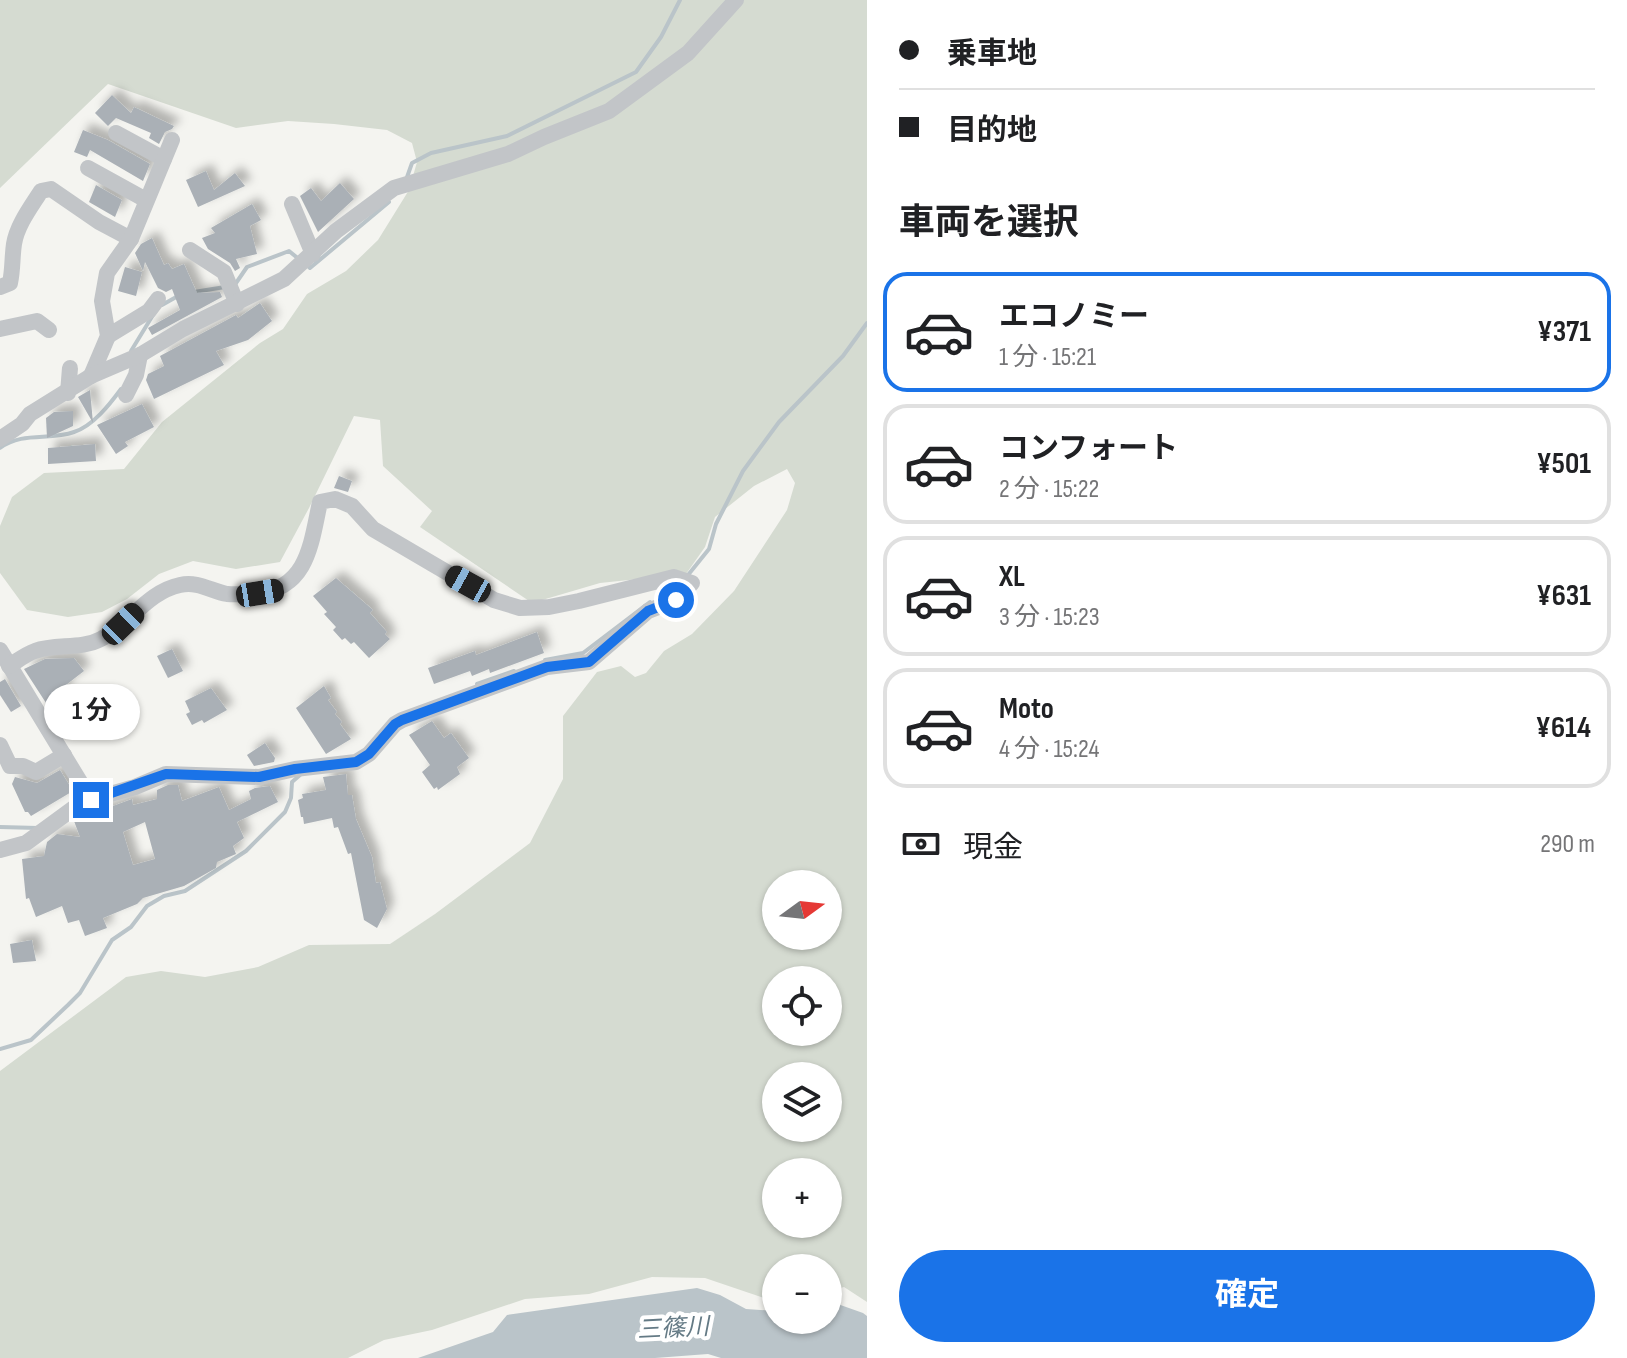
<!DOCTYPE html>
<html lang="ja">
<meta charset="utf-8">
<style>
body{margin:0;font-family:"Sofia Sans Condensed","Noto Sans JP",sans-serif;background:#f2f2f2;color:#202124;height:100vh;display:flex;flex-direction:column;font-size:30px;white-space:nowrap}
*{box-sizing:border-box;margin:0}
p{font-size:26px;color:#757577}
.icon{flex:none;width:44px;height:44px;fill:none;stroke:currentColor;stroke-width:2;stroke-linecap:round;stroke-linejoin:round}
.map{position:relative;flex:1;overflow:hidden}
.drawer{display:flex;flex-direction:column;background:#fff;width:760px}
.drawer>*{flex:none}
.hud{display:grid;align-content:center;height:176px;padding:0 32px;background:#fff}
.needle{width:52px;rotate:75deg}
.tools{position:absolute;left:762px;top:870px;display:grid;gap:16px}
.tools a{display:grid;place-items:center;width:80px;height:80px;border-radius:50%;background:#fff;box-shadow:0 2px 6px #0004;font-size:40px}
.end{position:absolute;width:36px;height:36px;margin:-18px;border:10px solid #1a73e8;background:#fff;box-shadow:0 0 0 4px #fff}
.from{border-radius:50%}
.bubble{position:absolute;height:56px;border-radius:28px;background:#fff;box-shadow:0 2px 6px #0004;font-size:26px;font-weight:700;line-height:56px;text-align:center}
.car{position:absolute;width:24px;height:48px;margin:-24px -12px;border-radius:10px;box-shadow:0 0 6px 2px #0007;background:linear-gradient(#222 24%,#8ab4d8 0 40%,#222 0 76%,#8ab4d8 0 86%,#222 0)}
.hud b{display:flex;align-items:center;gap:28px;height:76px;font-size:30px}
.hud b+b{border-top:2px solid #e0e0e0}
.hud i{width:20px;height:20px;background:#202124}
ul{padding:0;list-style:none}
li{display:flex;align-items:center;gap:24px;height:120px;margin:0 16px 12px;padding:0 16px;border:4px solid #e0e0e0;border-radius:24px}
li div{flex:1}
li b{display:block;font-size:30px}
li em{font-style:normal;font-weight:700}
li.active{border-color:#1a73e8}
li>.icon{width:72px;height:72px;stroke-width:1.5}
h2{padding:0 32px;font-size:36px;line-height:96px}
.pay{display:flex;align-items:center;gap:20px;height:88px;padding:0 32px;font-size:30px}
.pay p{margin-inline-start:auto}
.action{display:flex;gap:16px;margin-top:auto;padding:16px 32px}
.action a{flex:1;height:92px;border-radius:48px;background:#1a73e8;color:#fff;font-size:32px;font-weight:700;line-height:92px;text-align:center}
main{display:flex;flex:1;min-height:0}
.map>svg:first-child{display:block}
</style>
<main>
<div class="map">
<svg width="867" height="1358" viewBox="0 0 867 1358">
<defs>
<filter id="shadow"><feDropShadow dx="7" dy="-7" stdDeviation="4" flood-color="#0004"/></filter>
</defs>
<rect width="100%" height="100%" fill="#f4f4f0"/>
<!-- green -->
<path fill="#d5dbd1" fill-rule="evenodd" d="M 0,0 L 867,0 L 867,1302 L 844,1287 L 828,1291 L 828,1268 L 776,1268 L 776,1302 L 705,1278 L 652,1277 L 589,1294 L 525,1299 L 432,1330 L 384,1340 L 348,1358 L 0,1358 L 0,1071 L 126,977 L 161,971 L 205,977 L 258,967 L 309,945 L 390,944 L 435,914 L 530,843 L 563,779 L 563,716 L 597,672 L 621,666 L 635,677 L 646,673 L 664,651 L 692,634 L 734,591 L 787,510 L 795,483 L 787,469 L 754,486 L 715,517 L 705,547 L 686,574 L 600,583 L 532,603 L 420,527 L 432,511 L 383,466 L 380,420 L 354,416 L 309,508 L 280,562 L 236,569 L 193,561 L 159,574 L 127,599 L 102,612 L 68,617 L 27,610 L 0,573 L 0,526 L 12,497 L 44,473 L 124,469 L 162,422 L 260,343 L 283,329 L 307,294 L 346,271 L 378,240 L 409,190 L 417,162 L 412,143 L 387,130 L 334,124 L 288,121 L 236,128 L 108,84 L 0,188 ZM 776,884 L 828,884 L 828,936 L 776,936 ZM 776,980 L 828,980 L 828,1032 L 776,1032 ZM 776,1076 L 828,1076 L 828,1128 L 776,1128 ZM 776,1172 L 828,1172 L 828,1224 L 776,1224 Z"/>
<!-- water -->
<path fill="#bac4c9" d="M 697,1288 L 720,1295 L 746,1309 L 776,1311 L 776,1320 L 828,1320 L 828,1303 L 832,1302 L 863,1313 L 867,1316 L 867,1358 L 721,1358 L 708,1354 L 655,1358 L 418,1358 L 493,1332 L 507,1315 Z"/>
<g fill="none" stroke-linecap="round" stroke-linejoin="round">
<!-- stream -->
<g stroke="#bac4c9" stroke-width="4">
<path d="M 406,180 L 412,163 L 431,153 L 507,136 L 636,72 L 661,37 L 680,0"/>
<path d="M 307,265 L 310,268 L 389,202"/>
<path d="M 234,286 L 247,267 L 289,251 L 300,260"/>
<path d="M 194,292 L 225,287"/>
<path d="M 162,305 L 178,296"/>
<path d="M 131,351 L 153,315"/>
<path d="M 0,448 C 23,431 49,441 74,432 C 93,426 110,404 121,389"/>
<path d="M 688,575 L 709,549 L 716,524 L 743,471 L 779,422 L 843,356 L 867,323"/>
<path d="M 545,660 L 583,653 L 650,602"/>
<path d="M 477,684 L 514,671"/>
<path d="M 0,827 L 38,828"/>
<path d="M 0,1049 L 31,1040 L 68,1005 L 80,993 L 112,940 L 131,927 L 147,906 L 164,896 L 185,891 L 246,851 L 285,812 L 291,798 L 292,782 L 300,775"/>
</g>
</g>
<!-- building -->
<g fill="#aab0b6" fill-rule="evenodd" filter="url(#shadow)">
<path d="M 112,95 L 131,113 L 134,107 L 174,126 L 172,129 L 165,132 L 159,144 L 149,138 L 151,133 L 116,118 L 108,126 L 95,113 Z"/>
<path d="M 83,130 L 108,140 L 150,164 L 143,181 L 90,150 L 87,157 L 74,152 Z"/>
<path d="M 206,171 L 214,190 L 235,173 L 245,186 L 198,207 L 186,180 Z"/>
<path d="M 340,183 L 354,199 L 318,232 L 300,196 L 311,188 L 321,201 Z"/>
<path d="M 96,185 L 122,200 L 115,217 L 89,202 Z"/>
<path d="M 252,204 L 261,220 L 250,226 L 257,254 L 236,259 L 240,268 L 235,271 L 230,263 L 208,249 L 202,238 L 215,233 L 211,228 Z"/>
<path d="M 152,238 L 164,265 L 168,263 L 172,269 L 184,264 L 197,293 L 220,292 L 222,297 L 152,335 L 148,328 L 180,310 L 172,289 L 166,292 L 158,288 L 145,262 L 143,271 L 135,253 L 141,244 Z"/>
<path d="M 125,267 L 142,272 L 136,296 L 118,291 Z"/>
<path d="M 260,303 L 272,321 L 248,340 L 216,351 L 224,365 L 154,399 L 146,380 L 148,374 L 164,366 L 160,356 L 236,315 L 238,318 Z"/>
<path d="M 90,390 L 93,423 L 78,397 Z"/>
<path d="M 142,404 L 154,427 L 125,442 L 128,446 L 116,454 L 97,425 Z"/>
<path d="M 73,411 L 73,426 L 47,438 L 46,418 L 54,412 Z"/>
<path d="M 95,444 L 96,461 L 48,464 L 48,448 Z"/>
<path d="M 339,476 L 352,481 L 348,492 L 334,488 Z"/>
<path d="M 336,578 L 373,610 L 370,613 L 387,632 L 385,634 L 390,639 L 369,658 L 354,642 L 351,644 L 345,638 L 342,640 L 333,630 L 336,627 L 324,614 L 327,612 L 313,596 Z"/>
<path d="M 537,632 L 544,653 L 490,673 L 489,669 L 472,676 L 470,671 L 434,684 L 428,668 L 475,651 L 476,655 Z"/>
<path d="M 172,649 L 183,671 L 168,678 L 157,656 Z"/>
<path d="M 74,658 L 84,671 L 62,688 L 66,694 L 48,706 L 24,669 L 45,659 Z"/>
<path d="M 5,679 L 21,706 L 11,712 L 0,695 L 0,682 Z"/>
<path d="M 324,686 L 331,698 L 328,700 L 337,712 L 335,714 L 342,722 L 340,724 L 351,739 L 326,754 L 296,708 Z"/>
<path d="M 211,688 L 227,710 L 204,723 L 202,720 L 192,725 L 186,714 L 190,712 L 185,701 Z"/>
<path d="M 432,721 L 444,738 L 451,733 L 469,758 L 457,767 L 460,774 L 438,790 L 437,787 L 434,789 L 422,772 L 430,765 L 409,735 Z"/>
<path d="M 265,743 L 275,758 L 274,762 L 254,766 L 247,755 Z"/>
<path d="M 60,770 L 73,791 L 31,816 L 28,812 L 25,812 L 12,784 L 15,777 L 37,783 Z"/>
<path d="M 346,774 L 348,795 L 352,795 L 356,819 L 372,857 L 376,883 L 380,882 L 387,909 L 377,928 L 364,920 L 351,853 L 348,854 L 338,827 L 334,828 L 332,818 L 304,824 L 303,817 L 301,817 L 298,800 L 303,798 L 302,794 L 326,790 L 323,777 Z"/>
<path d="M 168,785 L 178,785 L 182,801 L 219,787 L 229,810 L 251,799 L 249,791 L 255,788 L 270,786 L 278,802 L 237,822 L 244,838 L 233,846 L 236,854 L 217,862 L 216,868 L 184,886 L 143,898 L 137,904 L 103,918 L 107,928 L 85,936 L 79,920 L 68,923 L 62,906 L 36,917 L 29,898 L 26,899 L 22,859 L 44,856 L 47,842 L 57,834 L 80,837 L 74,821 L 87,812 L 93,811 L 94,813 L 132,799 L 133,805 L 157,799 L 157,790 ZM 145,822 L 155,859 L 133,865 L 123,832 Z"/>
<path d="M 32,940 L 36,961 L 13,963 L 10,944 Z"/>
</g>
<g fill="none" stroke-linecap="round" stroke-linejoin="round">
<!-- minor -->
<g stroke="#c2c5c8" stroke-width="16">
<path d="M 116,133 L 164,159"/>
<path d="M 88,168 L 146,200"/>
<path d="M 292,204 L 313,254"/>
<path d="M 190,250 L 224,272 L 237,304"/>
<path d="M 0,287 L 10,283 C 13,269 12,257 14,244 C 17,225 31,207 41,191 L 51,189 L 99,222 L 131,239"/>
<path d="M 0,329 L 37,321 L 49,330"/>
<path d="M 108,336 L 149,311 L 158,299"/>
<path d="M 91,376 L 108,336 L 102,301 L 107,273 L 131,239 L 172,140"/>
<path d="M 68,393 L 70,368"/>
<path d="M 126,395 L 136,375 L 140,355"/>
<path d="M 0,439 L 22,424 L 30,414 L 91,376 L 140,355 L 183,329 L 284,279 L 336,231 L 394,188 L 508,154 L 544,137 L 609,111 L 688,53 L 736,0"/>
<path d="M 0,650 L 91,800"/>
<path d="M 0,745 L 10,766 L 23,766 L 36,772 L 64,755"/>
<path d="M 0,850 L 26,843 L 82,802 L 135,787 L 166,774 L 259,777 L 295,769 L 356,762 L 369,754 L 395,724 L 402,720 L 547,667 L 589,662 L 648,611 L 676,600 L 692,583 L 674,577 L 579,601 L 549,607 L 520,608 L 494,600 L 373,529 L 352,506 L 335,499 L 320,502 C 311,543 308,588 258,593 C 248,594 237,595 227,594 C 211,591 198,581 180,585 C 147,592 130,624 101,639 C 80,650 56,643 35,651 C 26,654 17,661 9,666"/>
</g>
</g>
<g fill="none" stroke-linecap="round" stroke-linejoin="round">
<!-- route -->
<path stroke="#1a73e8" stroke-width="10" d="M 91,800 L 166,774 L 259,777 L 295,769 L 356,762 L 369,754 L 395,724 L 402,720 L 547,667 L 589,662 L 648,611 L 676,600"/>
</g>
<g text-anchor="middle" stroke-width="8" stroke-linejoin="round" paint-order="stroke">
<!-- water labels -->
<g font-size="24" font-style="italic" fill="#647a85" stroke="#fff">
<text transform="translate(673 1328) rotate(-3)" y="8">三篠川</text>
</g>
</g>
</svg>
<div class="tools">
<a><svg class="needle" viewBox="-14 -14 28 28"><path d="M0-13l5 13h-10z" fill="#e53935"/><path d="M0 13l5-13h-10z" fill="#757577"/></svg></a>
<a><svg class="icon" aria-label="locate" viewBox="0 0 24 24"><circle cx="12" cy="12" r="6"/><path d="M12 2v4M12 18v4M2 12h4M18 12h4"/></svg></a>
<a><svg class="icon" aria-label="layers" viewBox="0 0 24 24"><path d="M12 4l9 5-9 5-9-5zM3 14l9 5 9-5"/></svg></a>
<a>+</a>
<a>−</a>
</div>
<i class="end from" style="left:676px;top:600px"></i>
<i class="end" style="left:91px;top:800px"></i>
<div class="bubble" style="left:44px;top:684px;width:96px">1 分</div>
<i class="car" style="left:468px;top:584px;rotate:299deg"></i>
<i class="car" style="left:260px;top:593px;rotate:81deg"></i>
<i class="car" style="left:123px;top:624px;rotate:46deg"></i>
</div>
<section class="drawer">
<div class="hud">
<b><i class="from"></i>乗車地</b>
<b><i></i>目的地</b>
</div>
<h2>車両を選択</h2>
<ul>
<li class="active"><svg class="icon" aria-label="car" viewBox="0 0 24 24"><path d="M5 17H2v-5l4-1 3-4h7l3 4 3 1v5h-3M9 17h6M6 11h13"/><circle cx="7" cy="17" r="2"/><circle cx="17" cy="17" r="2"/></svg><div><b>エコノミー</b><p>1 分 · 15:21</p></div><em>¥371</em></li>
<li><svg class="icon" aria-label="car" viewBox="0 0 24 24"><path d="M5 17H2v-5l4-1 3-4h7l3 4 3 1v5h-3M9 17h6M6 11h13"/><circle cx="7" cy="17" r="2"/><circle cx="17" cy="17" r="2"/></svg><div><b>コンフォート</b><p>2 分 · 15:22</p></div><em>¥501</em></li>
<li><svg class="icon" aria-label="car" viewBox="0 0 24 24"><path d="M5 17H2v-5l4-1 3-4h7l3 4 3 1v5h-3M9 17h6M6 11h13"/><circle cx="7" cy="17" r="2"/><circle cx="17" cy="17" r="2"/></svg><div><b>XL</b><p>3 分 · 15:23</p></div><em>¥631</em></li>
<li><svg class="icon" aria-label="car" viewBox="0 0 24 24"><path d="M5 17H2v-5l4-1 3-4h7l3 4 3 1v5h-3M9 17h6M6 11h13"/><circle cx="7" cy="17" r="2"/><circle cx="17" cy="17" r="2"/></svg><div><b>Moto</b><p>4 分 · 15:24</p></div><em>¥614</em></li>
</ul>
<div class="pay"><svg class="icon" aria-label="cash" viewBox="0 0 24 24"><path d="M3 7h18v10H3z"/><circle cx="12" cy="12" r="2"/></svg>現金<p>290 m</p></div>
<div class="action"><a>確定</a></div>
</section>
</main>
